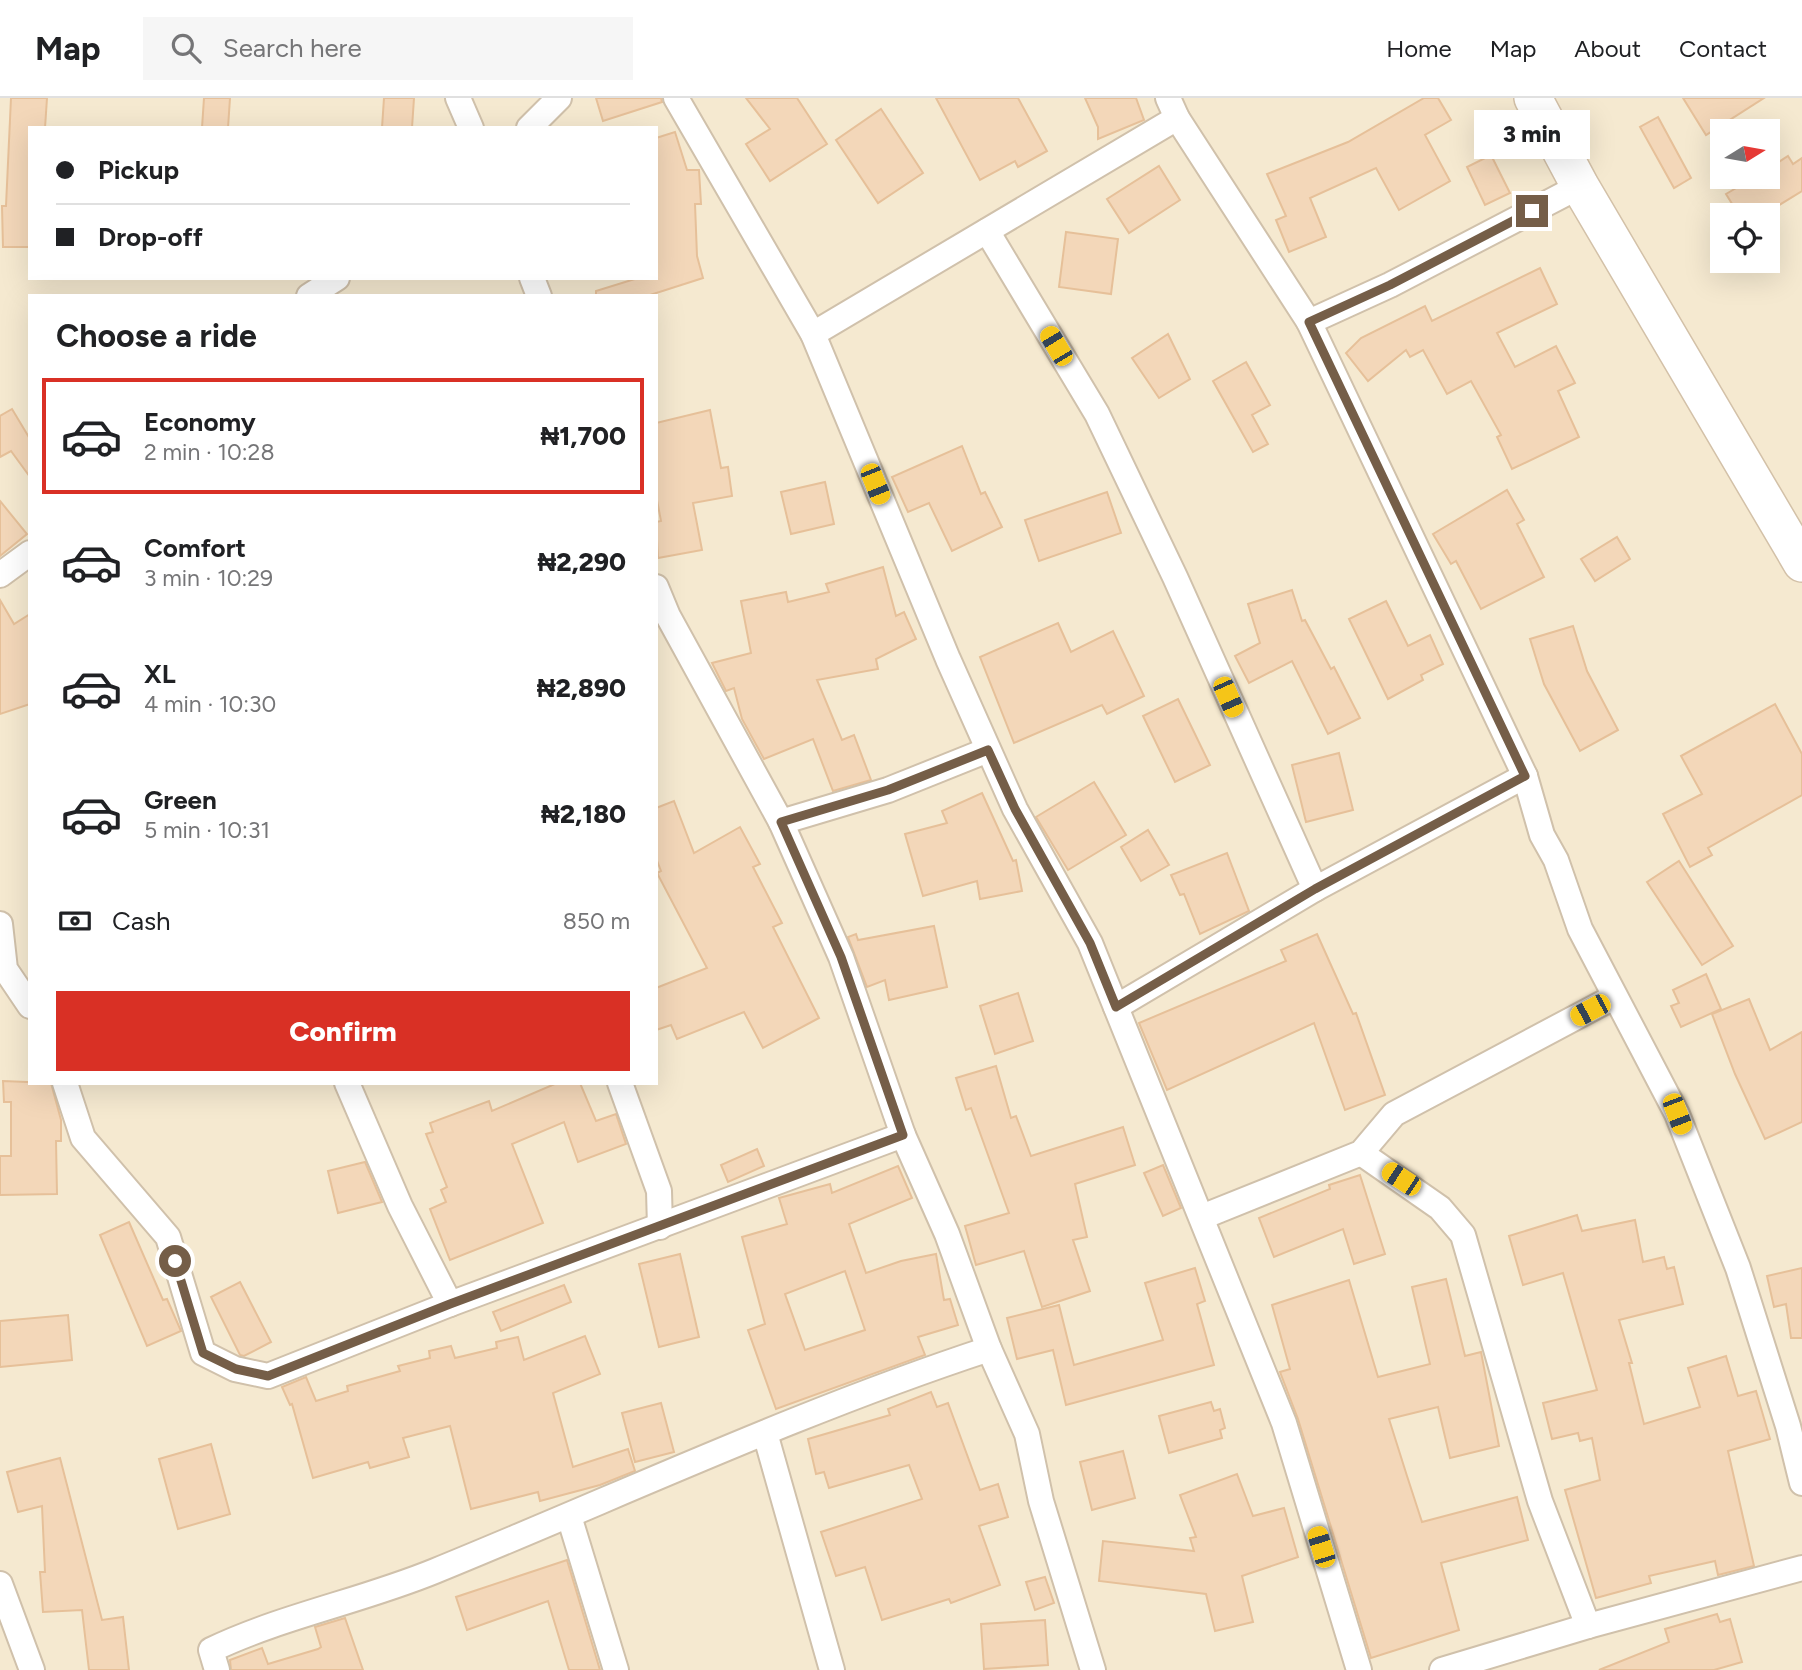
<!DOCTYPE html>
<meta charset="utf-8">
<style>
body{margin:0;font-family:Figtree,sans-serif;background:#f6f6f6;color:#202124;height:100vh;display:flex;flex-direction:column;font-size:26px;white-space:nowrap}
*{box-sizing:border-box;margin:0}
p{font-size:23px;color:#757577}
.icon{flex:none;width:38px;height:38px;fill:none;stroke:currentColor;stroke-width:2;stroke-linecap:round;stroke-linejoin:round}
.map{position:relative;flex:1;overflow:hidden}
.panel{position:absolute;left:28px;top:196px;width:630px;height:791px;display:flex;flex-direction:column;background:#fff;border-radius:0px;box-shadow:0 7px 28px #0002}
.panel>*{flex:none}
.guide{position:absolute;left:28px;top:28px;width:630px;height:154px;border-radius:0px;box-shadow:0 7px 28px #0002;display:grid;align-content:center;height:154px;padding:0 28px;background:#fff}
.needle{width:46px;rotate:79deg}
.fabs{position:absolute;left:1710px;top:21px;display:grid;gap:14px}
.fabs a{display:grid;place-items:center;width:70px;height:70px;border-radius:0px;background:#fff;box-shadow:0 7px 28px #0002;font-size:35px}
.end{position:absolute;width:32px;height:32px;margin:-16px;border:9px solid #755e48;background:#fff;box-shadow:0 0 0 4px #fff}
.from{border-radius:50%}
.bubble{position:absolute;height:49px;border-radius:0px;background:#fff;box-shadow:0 7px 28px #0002;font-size:23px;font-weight:800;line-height:49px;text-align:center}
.car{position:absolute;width:21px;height:42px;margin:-21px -10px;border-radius:9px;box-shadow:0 0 5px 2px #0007;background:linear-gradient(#f5c518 24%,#345 0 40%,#f5c518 0 76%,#345 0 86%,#f5c518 0)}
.guide b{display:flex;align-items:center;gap:24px;height:66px;font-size:26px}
.guide b+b{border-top:2px solid #e0e0e0}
.guide i{width:18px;height:18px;background:#202124}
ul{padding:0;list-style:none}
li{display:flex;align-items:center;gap:21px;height:116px;margin:0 14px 10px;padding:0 14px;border:4px solid transparent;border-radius:0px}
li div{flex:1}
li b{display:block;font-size:26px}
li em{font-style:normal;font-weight:800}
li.on{border-color:#d93025}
li>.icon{width:63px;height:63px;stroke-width:1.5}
h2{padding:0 28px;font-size:32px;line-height:84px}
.pay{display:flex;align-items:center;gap:18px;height:77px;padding:0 28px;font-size:26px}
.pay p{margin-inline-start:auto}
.cta{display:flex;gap:14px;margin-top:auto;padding:14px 28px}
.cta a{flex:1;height:80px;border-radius:0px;background:#d93025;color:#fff;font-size:28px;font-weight:800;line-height:80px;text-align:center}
header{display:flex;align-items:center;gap:42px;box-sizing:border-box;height:98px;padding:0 35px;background:#fff;border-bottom:2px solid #e0e0e0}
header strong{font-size:33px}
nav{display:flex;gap:38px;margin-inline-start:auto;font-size:24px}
.search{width:490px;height:63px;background:#f6f6f6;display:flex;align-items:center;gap:18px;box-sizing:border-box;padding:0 24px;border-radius:0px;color:#757577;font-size:26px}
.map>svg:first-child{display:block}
</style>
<header>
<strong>Map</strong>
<div class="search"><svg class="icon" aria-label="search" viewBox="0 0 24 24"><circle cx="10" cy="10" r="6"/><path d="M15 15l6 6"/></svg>Search here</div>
<nav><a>Home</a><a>Map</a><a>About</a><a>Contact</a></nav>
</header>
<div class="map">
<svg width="1802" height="1572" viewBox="0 0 1802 1572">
<rect width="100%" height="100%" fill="#fdf6e2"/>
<!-- residential -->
<path fill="#f5e9d0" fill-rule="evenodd" d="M 0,0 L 1802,0 L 1802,1572 L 0,1572 ZM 30,30 L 656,30 L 656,180 L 30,180 ZM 1722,33 L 1768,33 L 1768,79 L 1722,79 ZM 1722,117 L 1768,117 L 1768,163 L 1722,163 ZM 30,198 L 656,198 L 656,985 L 30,985 Z"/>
<!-- building -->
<g fill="#f3d7b9" stroke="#e6c099" stroke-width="2" fill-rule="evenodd">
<path d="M 11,0 L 47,0 L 45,30 L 30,30 L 30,149 L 3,149 L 2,108 L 6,108 Z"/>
<path d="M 204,0 L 230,0 L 228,30 L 202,30 Z"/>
<path d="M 384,0 L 414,0 L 412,30 L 382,30 Z"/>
<path d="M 596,0 L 661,0 L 662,4 L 603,23 Z"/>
<path d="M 746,0 L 797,0 L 827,46 L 770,83 L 746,46 L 770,31 Z"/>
<path d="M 936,0 L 1018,0 L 1047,53 L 1018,69 L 1015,63 L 980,82 Z"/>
<path d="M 1085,0 L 1136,0 L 1144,22 L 1098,41 L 1098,29 Z"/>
<path d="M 1424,0 L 1438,0 L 1451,22 L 1425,37 L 1450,83 L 1399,112 L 1376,70 L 1310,100 L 1326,139 L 1289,154 L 1276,122 L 1286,118 L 1267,76 L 1348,44 Z"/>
<path d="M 1683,0 L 1764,0 L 1706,37 Z"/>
<path d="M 881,11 L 923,75 L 878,105 L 836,42 Z"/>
<path d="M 1658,19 L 1691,80 L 1674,90 L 1640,29 Z"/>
<path d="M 675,34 L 687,72 L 699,72 L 701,106 L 695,106 L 697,158 L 703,180 L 647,198 L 596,198 L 596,193 L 638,180 L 656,180 L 656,40 Z"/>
<path d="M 1491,57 L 1510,95 L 1485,107 L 1467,69 Z"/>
<path d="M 1788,58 L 1793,66 L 1802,60 L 1802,93 L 1763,117 L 1739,117 L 1726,96 L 1755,79 L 1768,79 L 1768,71 Z"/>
<path d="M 1159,68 L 1180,102 L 1129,135 L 1107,101 Z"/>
<path d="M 1066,134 L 1118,141 L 1111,196 L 1059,189 Z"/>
<path d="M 1540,170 L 1557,206 L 1497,235 L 1515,269 L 1556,248 L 1575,285 L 1558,293 L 1579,339 L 1512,371 L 1497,339 L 1501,337 L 1471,283 L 1447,296 L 1423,252 L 1410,259 L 1406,252 L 1368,283 L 1346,255 L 1361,240 L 1425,208 L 1432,223 Z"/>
<path d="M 1168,236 L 1190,281 L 1159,300 L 1132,260 Z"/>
<path d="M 1246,264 L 1270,307 L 1252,317 L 1268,346 L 1253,354 L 1213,283 Z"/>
<path d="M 12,311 L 30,341 L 30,379 L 11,353 L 0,359 L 0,318 Z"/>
<path d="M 710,312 L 721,370 L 728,369 L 732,398 L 693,405 L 702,452 L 658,460 L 656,424 L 661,423 L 656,397 L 656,325 Z"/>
<path d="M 962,348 L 981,396 L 985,394 L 1002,429 L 952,453 L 929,405 L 908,414 L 892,379 Z"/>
<path d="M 825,384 L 834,426 L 791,436 L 781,394 Z"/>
<path d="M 1507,392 L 1524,422 L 1517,426 L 1544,479 L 1481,511 L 1456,463 L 1451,466 L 1433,436 Z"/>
<path d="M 1107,394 L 1121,435 L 1039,463 L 1025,422 Z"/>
<path d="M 0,403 L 27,436 L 0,458 Z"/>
<path d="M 1617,439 L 1630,461 L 1595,483 L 1581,461 Z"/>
<path d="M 883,469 L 896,518 L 904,514 L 916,541 L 876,561 L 878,571 L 817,582 L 842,642 L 854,637 L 871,682 L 833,693 L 813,641 L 764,661 L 742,621 L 734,590 L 726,593 L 712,565 L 751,555 L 741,503 L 786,494 L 788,504 L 829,494 L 826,486 Z"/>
<path d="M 1292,492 L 1302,523 L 1305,522 L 1331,571 L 1334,569 L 1360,620 L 1328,636 L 1292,563 L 1249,585 L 1235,558 L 1260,545 L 1248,506 Z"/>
<path d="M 0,502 L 14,526 L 30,516 L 30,606 L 0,616 Z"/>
<path d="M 1386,503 L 1408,548 L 1430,537 L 1443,566 L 1421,577 L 1423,582 L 1388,601 L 1349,521 Z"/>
<path d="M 1058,525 L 1071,554 L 1113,533 L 1144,598 L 1107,616 L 1102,607 L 1014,645 L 980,559 Z"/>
<path d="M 1573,528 L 1587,573 L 1618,632 L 1580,653 L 1544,586 L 1530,541 Z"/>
<path d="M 1178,601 L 1210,667 L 1175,684 L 1143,618 Z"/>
<path d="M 1775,606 L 1802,656 L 1802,697 L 1708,750 L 1712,757 L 1690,769 L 1663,716 L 1702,696 L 1681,658 Z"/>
<path d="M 1339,655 L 1353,712 L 1306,724 L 1292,667 Z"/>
<path d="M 1094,684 L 1126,737 L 1068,772 L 1036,719 Z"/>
<path d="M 982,695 L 1013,763 L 1016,762 L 1022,793 L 980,801 L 977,783 L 923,798 L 905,736 L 947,725 L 942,713 Z"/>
<path d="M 674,703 L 694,755 L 740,729 L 760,766 L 753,769 L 782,825 L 773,829 L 819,920 L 763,950 L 744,914 L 677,941 L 671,927 L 656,932 L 656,890 L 707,870 L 657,775 L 661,773 L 656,760 L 656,710 Z"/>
<path d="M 1148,732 L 1169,767 L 1141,783 L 1121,749 Z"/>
<path d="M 1227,755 L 1249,813 L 1200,836 L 1184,796 L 1180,797 L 1171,777 Z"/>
<path d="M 1679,763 L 1733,848 L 1702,867 L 1647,784 Z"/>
<path d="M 934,828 L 947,889 L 889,902 L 885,882 L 867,889 L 848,839 L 856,836 L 858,842 Z"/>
<path d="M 1317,836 L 1353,916 L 1356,915 L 1385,997 L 1345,1012 L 1314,925 L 1167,992 L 1139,925 L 1286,863 L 1281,852 Z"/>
<path d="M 1706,876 L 1721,911 L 1681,929 L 1671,908 L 1679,905 L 1673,892 Z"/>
<path d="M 1018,895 L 1033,943 L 995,956 L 980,908 Z"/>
<path d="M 1749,901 L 1770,952 L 1802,934 L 1802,1024 L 1765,1041 L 1735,976 L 1712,916 Z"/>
<path d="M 996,968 L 1011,1020 L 1016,1018 L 1031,1058 L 1123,1029 L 1135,1067 L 1075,1086 L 1087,1139 L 1073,1142 L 1090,1193 L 1042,1209 L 1024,1153 L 976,1167 L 965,1128 L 1009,1115 L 971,1010 L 966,1012 L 956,980 Z"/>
<path d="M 3,983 L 51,985 L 61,1022 L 61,1043 L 56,1043 L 57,1096 L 0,1097 L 0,1058 L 11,1058 L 11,1004 L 4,1004 Z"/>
<path d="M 557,985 L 580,985 L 596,1023 L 616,1016 L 626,1046 L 578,1064 L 564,1024 L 512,1046 L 543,1125 L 450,1162 L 430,1111 L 446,1104 L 441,1092 L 447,1089 L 426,1036 L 433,1034 L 430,1025 L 489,1003 L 492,1013 Z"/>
<path d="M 757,1051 L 764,1068 L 728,1084 L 721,1067 Z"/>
<path d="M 365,1064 L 382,1104 L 338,1115 L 328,1073 Z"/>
<path d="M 1163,1067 L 1181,1110 L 1163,1118 L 1144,1075 Z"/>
<path d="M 898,1068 L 912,1100 L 849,1126 L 866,1175 L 901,1163 L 936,1156 L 944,1202 L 950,1201 L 958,1227 L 918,1239 L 925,1257 L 776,1311 L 748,1232 L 765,1226 L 742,1139 L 787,1126 L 779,1100 L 830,1086 L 832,1095 ZM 845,1173 L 865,1232 L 805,1252 L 785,1196 Z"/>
<path d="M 1360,1077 L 1385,1156 L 1354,1166 L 1343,1131 L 1274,1159 L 1259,1120 L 1330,1091 L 1329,1087 Z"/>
<path d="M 1577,1117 L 1582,1133 L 1635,1122 L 1643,1164 L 1664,1159 L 1667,1171 L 1674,1169 L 1683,1206 L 1619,1222 L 1632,1265 L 1629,1265 L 1644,1326 L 1700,1309 L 1688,1270 L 1726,1258 L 1738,1298 L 1756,1293 L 1770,1341 L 1728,1353 L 1754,1468 L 1718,1477 L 1715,1463 L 1649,1478 L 1651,1485 L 1596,1500 L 1565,1392 L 1600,1382 L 1592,1340 L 1580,1343 L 1578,1335 L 1552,1341 L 1543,1305 L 1597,1292 L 1563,1175 L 1523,1187 L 1509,1138 Z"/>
<path d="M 129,1124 L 163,1202 L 167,1201 L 181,1233 L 147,1248 L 100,1137 Z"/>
<path d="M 680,1156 L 699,1239 L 659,1249 L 639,1166 Z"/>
<path d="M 1195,1170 L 1205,1203 L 1197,1206 L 1214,1267 L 1066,1307 L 1053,1252 L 1017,1261 L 1007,1220 L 1059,1207 L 1074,1267 L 1163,1242 L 1145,1185 Z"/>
<path d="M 1802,1170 L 1802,1240 L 1791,1240 L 1786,1206 L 1774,1209 L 1767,1178 Z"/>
<path d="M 1446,1181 L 1465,1258 L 1481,1254 L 1499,1348 L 1450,1360 L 1438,1309 L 1389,1321 L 1407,1378 L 1422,1424 L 1517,1399 L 1528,1442 L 1441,1465 L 1459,1532 L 1371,1560 L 1298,1321 L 1280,1274 L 1290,1271 L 1272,1207 L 1349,1182 L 1378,1279 L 1430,1266 L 1412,1189 Z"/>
<path d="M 240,1184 L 271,1244 L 244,1258 L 240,1257 L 211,1199 Z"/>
<path d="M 564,1187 L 571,1204 L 501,1233 L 493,1214 Z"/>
<path d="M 68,1217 L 72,1262 L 0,1269 L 0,1223 Z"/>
<path d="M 585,1238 L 600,1276 L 553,1295 L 573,1369 L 628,1351 L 635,1373 L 600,1387 L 540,1403 L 538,1394 L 471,1411 L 450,1328 L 403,1340 L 409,1359 L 370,1370 L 368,1364 L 313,1380 L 292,1306 L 290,1307 L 282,1289 L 306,1279 L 316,1303 L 348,1293 L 347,1288 L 400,1273 L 398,1268 L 430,1260 L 429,1253 L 451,1248 L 455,1260 L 497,1250 L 496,1244 L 518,1239 L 524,1262 Z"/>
<path d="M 931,1294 L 937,1309 L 948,1305 L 980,1392 L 998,1386 L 1008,1419 L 979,1428 L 1000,1487 L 951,1505 L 949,1501 L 882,1522 L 865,1469 L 836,1478 L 821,1434 L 922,1401 L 909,1367 L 829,1390 L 824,1374 L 816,1376 L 808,1341 L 890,1317 L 888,1311 Z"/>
<path d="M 1211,1304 L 1214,1313 L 1220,1311 L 1225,1330 L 1220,1332 L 1222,1340 L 1169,1355 L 1159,1318 Z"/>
<path d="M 661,1305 L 674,1354 L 635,1364 L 622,1315 Z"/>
<path d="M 211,1346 L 230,1416 L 178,1431 L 159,1361 Z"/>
<path d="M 1123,1353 L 1135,1400 L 1092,1412 L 1080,1364 Z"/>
<path d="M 60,1360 L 102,1522 L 123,1519 L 129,1572 L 89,1572 L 82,1512 L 43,1514 L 40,1474 L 45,1474 L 42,1408 L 18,1414 L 7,1374 Z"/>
<path d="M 1237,1376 L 1253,1418 L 1284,1410 L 1298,1459 L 1242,1478 L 1253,1524 L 1215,1533 L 1206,1496 L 1099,1483 L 1103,1443 L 1194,1453 L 1190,1440 L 1196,1439 L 1180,1397 Z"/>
<path d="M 567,1462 L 600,1572 L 569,1572 L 548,1503 L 467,1532 L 456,1499 Z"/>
<path d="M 1045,1479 L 1054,1505 L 1035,1512 L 1026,1484 Z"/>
<path d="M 1717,1516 L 1720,1524 L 1730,1521 L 1742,1564 L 1714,1572 L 1599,1572 L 1669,1544 L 1665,1531 Z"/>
<path d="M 345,1520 L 363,1572 L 231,1572 L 230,1562 L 262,1550 L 268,1566 L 318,1551 L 321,1549 L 315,1529 Z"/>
<path d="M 1045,1522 L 1048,1567 L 984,1571 L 981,1526 Z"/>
</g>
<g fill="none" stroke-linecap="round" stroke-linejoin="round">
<!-- street casing -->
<g stroke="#d0c1ab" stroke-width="28">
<g id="street">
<path d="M 458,0 L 471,30"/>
<path d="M 676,0 L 813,236 L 948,561 L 1015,711 L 1090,845 L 1284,1325 L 1359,1572"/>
<path d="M 1168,0 L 1177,20 L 1309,224 L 1390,187 L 1580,88"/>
<path d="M 529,30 L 559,0"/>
<path d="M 987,133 L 1097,316 L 1175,479 L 1315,791"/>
<path d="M 532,180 L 539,198"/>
<path d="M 309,198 L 337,180"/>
<path d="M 1309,224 L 1525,678 L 1542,737 L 1556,762 L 1580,831 L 1677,1016 L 1738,1170 L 1788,1328 L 1802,1385"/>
<path d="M 813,236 L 1177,20"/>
<path d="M 0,477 L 30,455"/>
<path d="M 656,489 L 668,518 L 781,724 L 841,859 L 903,1037 L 947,1136 L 989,1251 L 1027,1336 L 1041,1403 L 1093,1572"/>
<path d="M 781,724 L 888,692 L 988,652"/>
<path d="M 0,826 L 5,871 L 30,908"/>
<path d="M 1116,909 L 1315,791 L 1525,678"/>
<path d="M 65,985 L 83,1040 L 168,1139 L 203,1255 L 235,1271 L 268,1278 L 450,1206 L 903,1037"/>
<path d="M 347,985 L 400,1108 L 450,1206"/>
<path d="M 620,985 L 659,1093 L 660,1129"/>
<path d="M 1361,1055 L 1440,1110 L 1463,1137 L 1540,1403 L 1588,1528"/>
<path d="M 1202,1119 L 1361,1055 L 1394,1016 L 1614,899"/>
<path d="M 765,1335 L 832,1572"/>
<path d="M 569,1418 L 616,1572"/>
<path d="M 0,1486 L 32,1572"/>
<path d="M 217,1572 L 211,1552 C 282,1518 362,1503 435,1473 C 619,1398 800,1313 989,1251"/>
<path d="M 1442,1572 L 1588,1528 L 1802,1470"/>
</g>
</g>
<!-- secondary casing -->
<g stroke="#d3c1a8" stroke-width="40">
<path id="secondary" d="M 1533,0 L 1580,88 L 1802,465"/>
</g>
<!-- street -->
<use href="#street" stroke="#fff" stroke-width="24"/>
<!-- secondary -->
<use href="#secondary" stroke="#fff" stroke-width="37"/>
</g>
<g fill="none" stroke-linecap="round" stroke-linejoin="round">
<!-- route -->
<path stroke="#755e48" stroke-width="9" d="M 175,1163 L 203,1255 L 236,1271 L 268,1278 L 450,1206 L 903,1037 L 841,859 L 781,724 L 888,692 L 988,652 L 1015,711 L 1090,845 L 1116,909 L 1315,791 L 1525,678 L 1309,224 L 1390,187 L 1532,113"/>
</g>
</svg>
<div class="fabs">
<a><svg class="needle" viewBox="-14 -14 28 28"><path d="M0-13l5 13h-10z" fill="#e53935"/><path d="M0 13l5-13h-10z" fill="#757577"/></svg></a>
<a><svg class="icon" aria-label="locate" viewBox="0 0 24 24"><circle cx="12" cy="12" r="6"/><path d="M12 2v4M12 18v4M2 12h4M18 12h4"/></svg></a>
</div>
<i class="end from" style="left:175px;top:1163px"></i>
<i class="end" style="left:1532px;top:113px"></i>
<div class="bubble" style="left:1474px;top:12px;width:116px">3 min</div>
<i class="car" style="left:1056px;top:248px;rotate:329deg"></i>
<i class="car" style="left:875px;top:386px;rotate:158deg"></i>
<i class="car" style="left:1228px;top:599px;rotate:156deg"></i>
<i class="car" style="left:1590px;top:912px;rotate:242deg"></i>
<i class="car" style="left:1677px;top:1016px;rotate:159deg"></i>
<i class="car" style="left:1401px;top:1081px;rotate:303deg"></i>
<i class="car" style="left:1321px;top:1449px;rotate:343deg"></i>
<div class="guide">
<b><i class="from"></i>Pickup</b>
<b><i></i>Drop-off</b>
</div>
<section class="panel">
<h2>Choose a ride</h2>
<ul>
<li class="on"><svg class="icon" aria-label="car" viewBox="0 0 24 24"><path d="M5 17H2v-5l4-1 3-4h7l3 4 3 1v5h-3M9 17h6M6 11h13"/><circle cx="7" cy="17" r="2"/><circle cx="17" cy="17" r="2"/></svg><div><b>Economy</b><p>2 min · 10:28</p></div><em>₦1,700</em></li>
<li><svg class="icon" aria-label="car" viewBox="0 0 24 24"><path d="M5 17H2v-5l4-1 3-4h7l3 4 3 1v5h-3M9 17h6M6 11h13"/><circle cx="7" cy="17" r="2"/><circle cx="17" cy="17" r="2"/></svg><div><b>Comfort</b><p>3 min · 10:29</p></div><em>₦2,290</em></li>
<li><svg class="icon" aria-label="car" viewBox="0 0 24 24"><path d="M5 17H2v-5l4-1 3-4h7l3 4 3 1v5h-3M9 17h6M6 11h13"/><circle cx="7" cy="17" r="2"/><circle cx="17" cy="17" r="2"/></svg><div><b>XL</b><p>4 min · 10:30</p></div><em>₦2,890</em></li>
<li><svg class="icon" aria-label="car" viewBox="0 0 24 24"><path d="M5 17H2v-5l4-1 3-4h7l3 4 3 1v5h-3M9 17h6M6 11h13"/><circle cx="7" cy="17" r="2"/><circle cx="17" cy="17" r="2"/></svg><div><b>Green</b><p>5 min · 10:31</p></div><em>₦2,180</em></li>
</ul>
<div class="pay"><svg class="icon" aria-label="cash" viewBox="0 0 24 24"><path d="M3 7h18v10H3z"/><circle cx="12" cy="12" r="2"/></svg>Cash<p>850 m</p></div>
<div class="cta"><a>Confirm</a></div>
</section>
</div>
